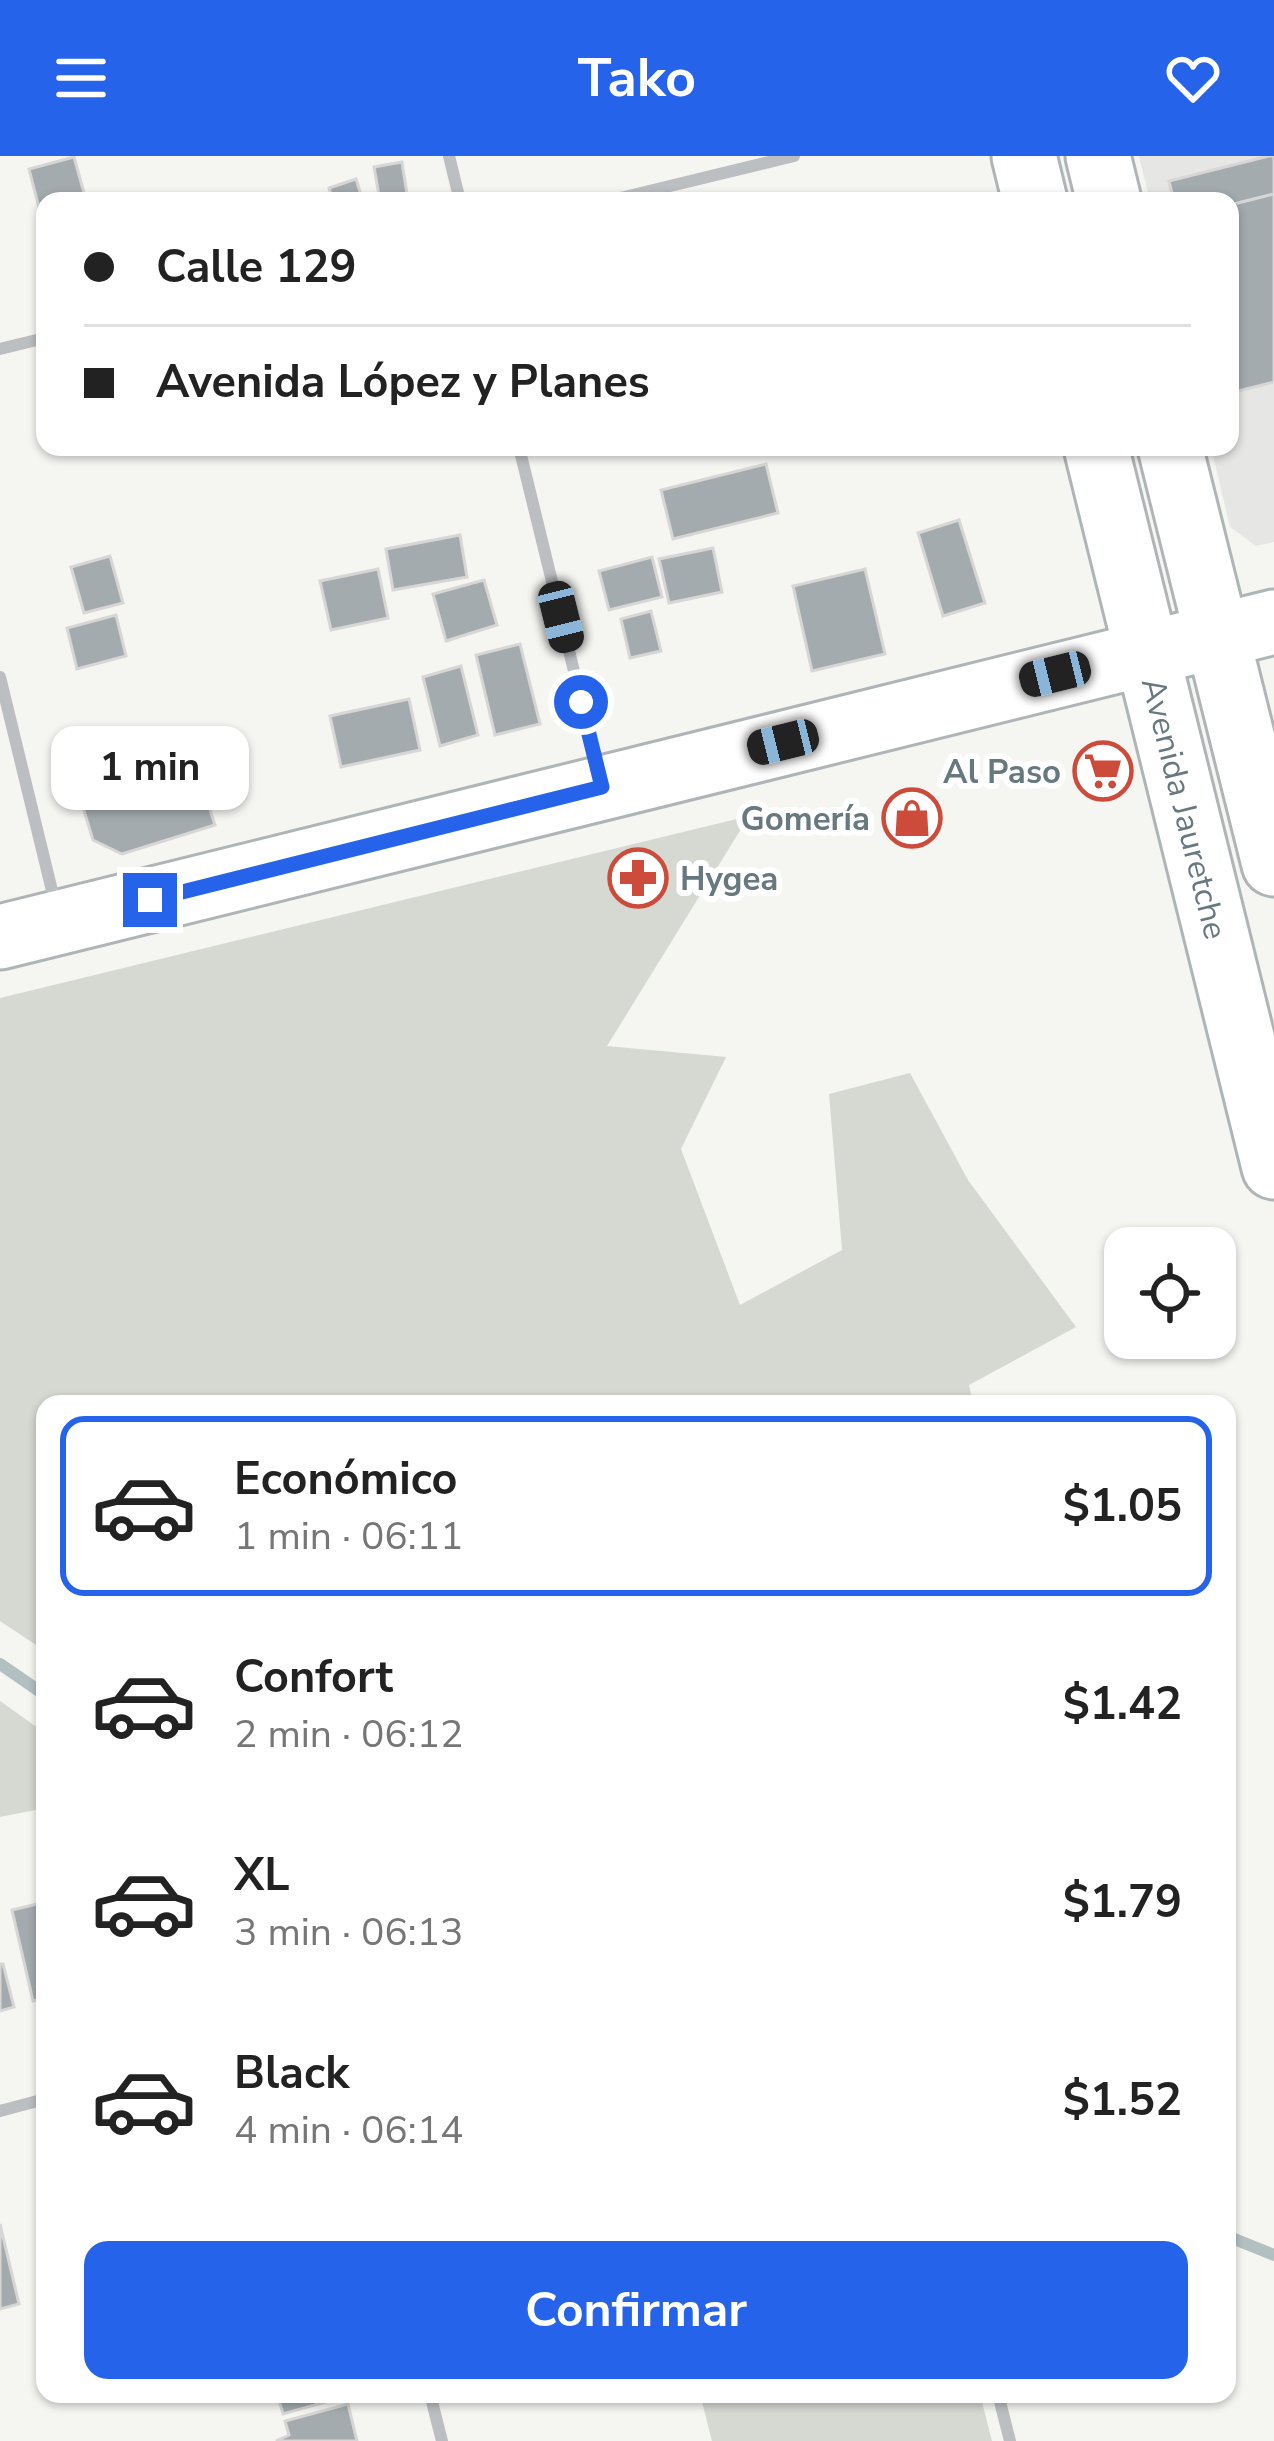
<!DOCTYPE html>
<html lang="es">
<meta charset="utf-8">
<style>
body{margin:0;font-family:"Nunito Sans",sans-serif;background:#f6f6f6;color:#222;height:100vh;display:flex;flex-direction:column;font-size:45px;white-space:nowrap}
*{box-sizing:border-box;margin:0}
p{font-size:39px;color:#767676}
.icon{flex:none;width:66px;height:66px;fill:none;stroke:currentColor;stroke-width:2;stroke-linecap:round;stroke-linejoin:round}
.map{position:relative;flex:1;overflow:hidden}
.sheet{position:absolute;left:36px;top:1239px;width:1200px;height:1008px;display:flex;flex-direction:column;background:#fff;border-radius:24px;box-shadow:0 3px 9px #0004}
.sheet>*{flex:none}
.top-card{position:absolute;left:36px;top:36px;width:1203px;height:264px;border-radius:24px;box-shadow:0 3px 9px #0004;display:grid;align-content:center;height:264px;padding:0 48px;background:#fff}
.tools{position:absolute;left:1104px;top:1071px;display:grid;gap:24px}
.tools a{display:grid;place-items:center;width:132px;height:132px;border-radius:24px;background:#fff;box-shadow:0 3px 9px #0004;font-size:60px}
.end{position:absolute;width:54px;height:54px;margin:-27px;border:15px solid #2563eb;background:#fff;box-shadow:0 0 0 6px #fff}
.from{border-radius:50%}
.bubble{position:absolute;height:84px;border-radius:24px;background:#fff;box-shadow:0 3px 9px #0004;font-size:39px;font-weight:700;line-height:84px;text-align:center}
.car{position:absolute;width:36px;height:72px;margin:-36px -18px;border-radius:15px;box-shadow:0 0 9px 3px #0007;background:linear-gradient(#222 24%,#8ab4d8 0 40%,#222 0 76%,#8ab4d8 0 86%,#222 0)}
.top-card b{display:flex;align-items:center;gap:42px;height:114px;font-size:45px}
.top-card b+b{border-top:3px solid #e0e0e0}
.top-card i{width:30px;height:30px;background:#222}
ul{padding:21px 0 0;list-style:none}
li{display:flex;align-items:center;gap:36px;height:180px;margin:0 24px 18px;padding:0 24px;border:6px solid transparent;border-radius:24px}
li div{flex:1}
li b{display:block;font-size:45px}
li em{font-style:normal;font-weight:700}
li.active{border-color:#2563eb}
li>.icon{width:108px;height:108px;stroke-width:1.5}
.action{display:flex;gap:24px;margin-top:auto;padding:24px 48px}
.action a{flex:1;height:138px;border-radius:24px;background:#2563eb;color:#fff;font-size:48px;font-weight:700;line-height:138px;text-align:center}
header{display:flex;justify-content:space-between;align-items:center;height:156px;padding:0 48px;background:#2563eb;color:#fff;font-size:54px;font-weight:700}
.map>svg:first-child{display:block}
</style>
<header><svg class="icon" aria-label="menu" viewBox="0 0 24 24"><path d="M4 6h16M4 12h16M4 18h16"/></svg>Tako<svg class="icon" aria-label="heart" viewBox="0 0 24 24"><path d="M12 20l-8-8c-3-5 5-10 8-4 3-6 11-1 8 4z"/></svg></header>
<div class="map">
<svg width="1274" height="2285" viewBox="0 0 1274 2285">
<rect width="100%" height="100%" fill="#f5f5f2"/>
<!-- built -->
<path fill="#e6e6e5" d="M 1139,0 L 1274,0 L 1274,386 L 1256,390 L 1230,371 L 1211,291 L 1230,291 L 1230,45 L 1150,45 Z"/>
<!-- green -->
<g fill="#d5d9d2">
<path d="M 749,660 L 607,890 L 726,901 L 681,993 L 740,1149 L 842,1094 L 829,938 L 910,917 L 968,1024 L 1076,1171 L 969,1229 L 973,1248 L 45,1248 L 45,1495 L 0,1465 L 0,842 Z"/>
<path d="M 0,1545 L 45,1577 L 45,1652 L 0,1661 Z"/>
<path d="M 700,2238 L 980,2238 L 992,2285 L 712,2285 Z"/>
</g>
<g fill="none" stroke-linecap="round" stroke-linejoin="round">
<!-- stream -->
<g stroke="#b3c0c2" stroke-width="12">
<path d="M 0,1508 L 45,1539"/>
<path d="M 1227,2080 L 1274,2099"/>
</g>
</g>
<!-- building -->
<g fill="#a3abae" stroke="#d7d6d5" stroke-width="3">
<path d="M 1269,0 L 1274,0 L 1274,38 L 1230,49 L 1230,45 L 1174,45 L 1169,25 Z"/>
<path d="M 74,1 L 86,44 L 45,45 L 45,55 L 40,56 L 29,13 Z"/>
<path d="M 402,6 L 408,45 L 380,45 L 374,11 Z"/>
<path d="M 356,23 L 363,45 L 333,45 L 329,32 Z"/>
<path d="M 1274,38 L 1274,226 L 1230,237 L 1230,49 Z"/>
<path d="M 766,308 L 778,357 L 673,383 L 661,334 Z"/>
<path d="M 959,364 L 985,447 L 943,460 L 918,377 Z"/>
<path d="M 460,379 L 467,421 L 393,434 L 386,393 Z"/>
<path d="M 713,392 L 722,436 L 669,447 L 659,403 Z"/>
<path d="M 110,400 L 123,447 L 84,457 L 71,411 Z"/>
<path d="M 652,401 L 662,441 L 609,454 L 599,415 Z"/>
<path d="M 378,413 L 388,462 L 331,474 L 320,425 Z"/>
<path d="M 865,413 L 885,498 L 812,515 L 793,430 Z"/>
<path d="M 484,424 L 497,469 L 446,485 L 433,438 Z"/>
<path d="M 651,455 L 661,495 L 630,502 L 621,463 Z"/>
<path d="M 116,459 L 126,500 L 77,513 L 67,472 Z"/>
<path d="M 520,488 L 540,568 L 495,579 L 476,499 Z"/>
<path d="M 461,510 L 478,579 L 440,590 L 423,521 Z"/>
<path d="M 409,543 L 420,594 L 341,611 L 330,560 Z"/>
<path d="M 191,595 L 215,669 L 122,698 L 93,684 L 77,632 Z"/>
<path d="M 45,1746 L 45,1842 L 33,1845 L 12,1754 Z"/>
<path d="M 0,1808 L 3,1808 L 14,1851 L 0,1855 Z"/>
<path d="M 0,2068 L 19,2148 L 0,2153 Z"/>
<path d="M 277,2238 L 342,2238 L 343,2241 L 283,2258 Z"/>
<path d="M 348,2248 L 357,2285 L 276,2285 L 289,2279 L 285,2265 Z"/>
</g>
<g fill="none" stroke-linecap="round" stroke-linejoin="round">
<!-- primary casing -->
<g stroke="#afb4b6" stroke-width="69">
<g id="primary">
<path d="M 1024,0 L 1035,45"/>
<path d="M 1098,0 L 1109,45"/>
<path id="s1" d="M 1096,291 L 1274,1011"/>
<path d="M 1170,291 L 1274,708"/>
<path d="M 0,781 L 1274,466"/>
</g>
</g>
<!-- minor -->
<g stroke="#bbbfc2" stroke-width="12">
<path d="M 449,0 L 460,45"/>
<path d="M 608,45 L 794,0"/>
<path d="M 0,193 L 45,182"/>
<path d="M 519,291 L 598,613"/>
<path d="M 0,521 L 55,747"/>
<path d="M 0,1955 L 45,1943"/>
<path d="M 430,2238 L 442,2285"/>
<path d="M 998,2238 L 1010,2285"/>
</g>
<!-- primary -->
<use href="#primary" stroke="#fff" stroke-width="63"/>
</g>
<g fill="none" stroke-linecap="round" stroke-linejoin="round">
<!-- route -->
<path stroke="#2563eb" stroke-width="15" d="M 150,744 L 602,631 L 581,546"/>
</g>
<!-- icons -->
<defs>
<g id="supermarket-ring" transform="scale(3)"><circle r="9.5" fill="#fff" stroke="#cd4b3a" stroke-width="1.5"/><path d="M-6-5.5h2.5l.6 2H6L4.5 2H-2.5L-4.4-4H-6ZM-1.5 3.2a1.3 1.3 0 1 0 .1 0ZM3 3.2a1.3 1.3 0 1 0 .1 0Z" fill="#cd4b3a"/></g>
<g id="shop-ring" transform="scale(3)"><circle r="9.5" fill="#fff" stroke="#cd4b3a" stroke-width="1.5"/><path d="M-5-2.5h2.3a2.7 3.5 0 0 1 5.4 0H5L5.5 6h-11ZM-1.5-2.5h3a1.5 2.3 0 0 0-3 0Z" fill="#cd4b3a"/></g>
<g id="pharmacy-ring" transform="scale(3)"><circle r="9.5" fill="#fff" stroke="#cd4b3a" stroke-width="1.5"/><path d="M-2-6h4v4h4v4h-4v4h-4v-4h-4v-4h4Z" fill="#cd4b3a"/></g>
</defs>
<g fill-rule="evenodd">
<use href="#supermarket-ring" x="1103" y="615"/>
<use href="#shop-ring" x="912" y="662"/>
<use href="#pharmacy-ring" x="638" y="722"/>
</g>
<g text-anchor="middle" stroke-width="12" stroke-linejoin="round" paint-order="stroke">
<!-- poi labels -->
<g font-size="33" font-weight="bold" fill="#68787f" stroke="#fff" text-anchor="end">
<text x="1061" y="627">Al Paso</text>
<text x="870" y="674">Gomería</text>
<text x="680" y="734" text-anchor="start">Hygea</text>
</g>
<!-- street labels -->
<g font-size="33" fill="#68787f" stroke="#fff">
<text dy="12" stroke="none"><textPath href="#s1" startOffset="372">Avenida Jauretche</textPath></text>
</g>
</g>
</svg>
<div class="tools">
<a><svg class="icon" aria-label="locate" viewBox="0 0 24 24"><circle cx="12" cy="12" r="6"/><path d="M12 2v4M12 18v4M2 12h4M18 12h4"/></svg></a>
</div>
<i class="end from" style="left:581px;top:546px"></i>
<i class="end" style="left:150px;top:744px"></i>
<div class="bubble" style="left:51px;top:570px;width:198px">1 min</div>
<i class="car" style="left:561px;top:461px;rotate:166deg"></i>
<i class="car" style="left:1055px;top:518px;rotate:256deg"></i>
<i class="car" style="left:783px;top:586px;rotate:256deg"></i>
<div class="top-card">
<b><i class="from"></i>Calle 129</b>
<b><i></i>Avenida López y Planes</b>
</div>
<section class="sheet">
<ul>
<li class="active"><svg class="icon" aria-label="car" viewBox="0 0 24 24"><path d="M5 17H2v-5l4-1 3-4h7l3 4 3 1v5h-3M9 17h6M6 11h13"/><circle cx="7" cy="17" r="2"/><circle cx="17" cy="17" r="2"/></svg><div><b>Económico</b><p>1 min · 06:11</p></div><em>$1.05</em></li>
<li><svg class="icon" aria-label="car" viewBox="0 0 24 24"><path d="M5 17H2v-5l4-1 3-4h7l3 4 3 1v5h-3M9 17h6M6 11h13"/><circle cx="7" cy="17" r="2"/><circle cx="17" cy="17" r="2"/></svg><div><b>Confort</b><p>2 min · 06:12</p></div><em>$1.42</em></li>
<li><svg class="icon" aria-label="car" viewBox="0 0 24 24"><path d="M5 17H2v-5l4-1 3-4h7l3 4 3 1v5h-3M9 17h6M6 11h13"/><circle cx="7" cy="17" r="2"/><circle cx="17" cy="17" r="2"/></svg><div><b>XL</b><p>3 min · 06:13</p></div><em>$1.79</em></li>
<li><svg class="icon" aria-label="car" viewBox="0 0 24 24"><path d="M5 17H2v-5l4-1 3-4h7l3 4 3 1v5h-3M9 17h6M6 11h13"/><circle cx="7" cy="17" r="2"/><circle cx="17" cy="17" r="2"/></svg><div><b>Black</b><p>4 min · 06:14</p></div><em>$1.52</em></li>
</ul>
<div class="action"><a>Confirmar</a></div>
</section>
</div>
